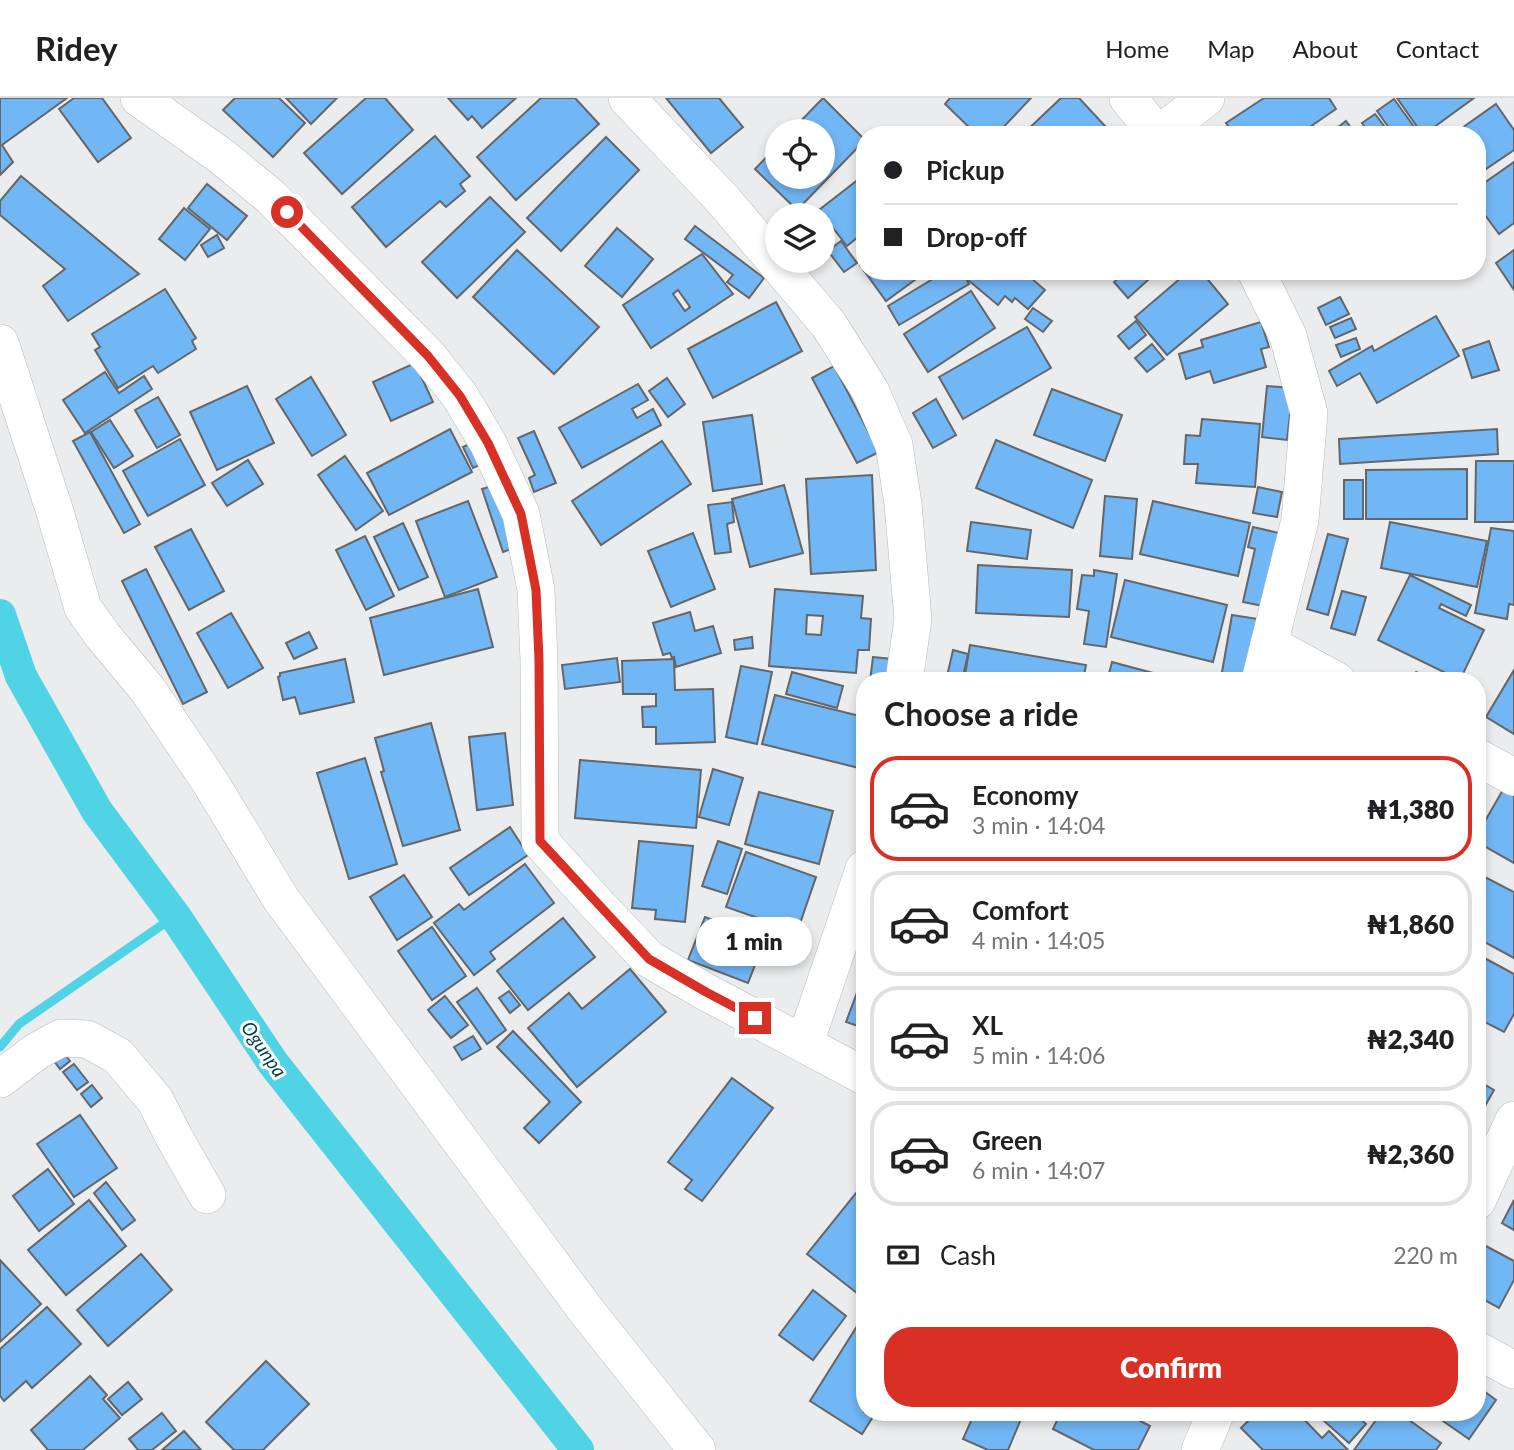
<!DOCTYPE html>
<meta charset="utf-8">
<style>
body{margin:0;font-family:Lato,sans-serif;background:#f2f2f2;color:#202124;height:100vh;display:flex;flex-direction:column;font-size:26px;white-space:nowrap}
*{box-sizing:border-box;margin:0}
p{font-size:23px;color:#757577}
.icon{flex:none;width:38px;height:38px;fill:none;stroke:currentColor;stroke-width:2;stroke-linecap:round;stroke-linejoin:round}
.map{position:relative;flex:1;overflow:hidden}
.side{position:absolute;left:856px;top:574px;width:630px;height:749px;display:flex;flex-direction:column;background:#fff;border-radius:28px;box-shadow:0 4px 10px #0003}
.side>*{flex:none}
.hud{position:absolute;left:856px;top:28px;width:630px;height:154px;border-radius:28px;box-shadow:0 4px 10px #0003;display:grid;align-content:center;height:154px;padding:0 28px;background:#fff}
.controls{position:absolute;left:765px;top:21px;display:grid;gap:14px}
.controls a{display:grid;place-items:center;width:70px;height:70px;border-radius:50%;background:#fff;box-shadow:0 4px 10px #0003;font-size:35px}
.end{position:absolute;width:32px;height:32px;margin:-16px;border:9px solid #d93025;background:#fff;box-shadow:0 0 0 4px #fff}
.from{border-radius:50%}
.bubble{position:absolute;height:49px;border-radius:24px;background:#fff;box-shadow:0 4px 10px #0003;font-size:23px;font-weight:800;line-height:49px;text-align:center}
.hud b{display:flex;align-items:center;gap:24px;height:66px;font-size:26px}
.hud b+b{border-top:2px solid #e0e0e0}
.hud i{width:18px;height:18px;background:#202124}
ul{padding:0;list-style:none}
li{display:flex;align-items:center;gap:21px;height:105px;margin:0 14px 10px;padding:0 14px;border:4px solid #e0e0e0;border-radius:28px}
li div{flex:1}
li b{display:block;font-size:26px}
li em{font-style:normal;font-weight:800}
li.current{border-color:#d93025}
li>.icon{width:63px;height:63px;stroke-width:1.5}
h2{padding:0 28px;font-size:32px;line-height:84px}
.pay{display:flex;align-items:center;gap:18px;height:77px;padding:0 28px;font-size:26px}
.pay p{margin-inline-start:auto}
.action{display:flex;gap:14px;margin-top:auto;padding:14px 28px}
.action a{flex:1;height:80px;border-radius:28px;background:#d93025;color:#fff;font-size:28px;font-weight:800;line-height:80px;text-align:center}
header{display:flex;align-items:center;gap:42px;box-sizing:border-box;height:98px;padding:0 35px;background:#fff;border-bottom:2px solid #e0e0e0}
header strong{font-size:33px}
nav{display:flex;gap:38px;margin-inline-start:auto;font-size:24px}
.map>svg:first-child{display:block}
</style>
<header>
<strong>Ridey</strong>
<nav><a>Home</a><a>Map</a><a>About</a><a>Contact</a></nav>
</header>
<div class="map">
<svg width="1514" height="1352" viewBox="0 0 1514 1352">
<rect width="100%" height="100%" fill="#ebecee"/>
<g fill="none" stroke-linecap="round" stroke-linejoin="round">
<!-- stream -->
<path stroke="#50d3e5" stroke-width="9" d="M 0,949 L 19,926 L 175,818"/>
<!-- canal -->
<path stroke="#50d3e5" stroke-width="32" d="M 0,517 L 21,578 L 97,713 L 175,818 L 273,965 L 578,1352"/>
</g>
<!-- building -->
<g fill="#71b6f5" stroke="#656667" stroke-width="2" fill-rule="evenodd">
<path d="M 0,0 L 67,0 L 2,47 L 13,64 L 0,77 Z"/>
<path d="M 74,0 L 102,0 L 131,40 L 98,64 L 59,11 Z"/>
<path d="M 235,0 L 279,0 L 305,25 L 273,59 L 223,12 Z"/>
<path d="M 286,0 L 337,0 L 311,26 Z"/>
<path d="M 366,0 L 385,0 L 413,32 L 342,96 L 304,55 Z"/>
<path d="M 448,0 L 516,0 L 482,30 L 472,18 L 468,22 Z"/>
<path d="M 541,0 L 575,0 L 599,26 L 516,102 L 477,59 Z"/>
<path d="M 666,0 L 719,0 L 743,29 L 711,55 Z"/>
<path d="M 823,0 L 864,41 L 864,43 L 797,112 L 755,71 L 777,48 L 777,79 L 822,79 L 822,33 L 791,33 Z"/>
<path d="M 950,0 L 1031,0 L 996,37 L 977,37 L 945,6 Z"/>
<path d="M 1061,0 L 1079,0 L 1105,28 L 1096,37 L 1022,37 Z"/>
<path d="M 1264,0 L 1329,0 L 1336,11 L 1298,37 L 1234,37 L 1226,25 Z"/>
<path d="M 1397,0 L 1474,0 L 1423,37 Z"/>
<path d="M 1394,1 L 1420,37 L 1394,37 L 1377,13 Z"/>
<path d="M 1496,6 L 1514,32 L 1514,52 L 1477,77 L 1477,37 L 1452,37 Z"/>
<path d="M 1375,16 L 1391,37 L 1370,37 L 1362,25 Z"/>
<path d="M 1346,23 L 1356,37 L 1328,37 Z"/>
<path d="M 435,38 L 470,78 L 460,86 L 465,93 L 446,109 L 440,103 L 386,149 L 352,109 Z"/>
<path d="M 606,39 L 639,72 L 561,153 L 527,120 Z"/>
<path d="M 1514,64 L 1514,125 L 1499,136 L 1477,106 L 1477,90 Z"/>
<path d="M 864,77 L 864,134 L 847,148 L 819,112 Z"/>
<path d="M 21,78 L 139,176 L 68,223 L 43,188 L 65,171 L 0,117 L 0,103 Z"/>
<path d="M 207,86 L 247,118 L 227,142 L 188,110 Z"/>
<path d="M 490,99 L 525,134 L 457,200 L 422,164 Z"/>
<path d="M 184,110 L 210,131 L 185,162 L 159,141 Z"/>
<path d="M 695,128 L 764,180 L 749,200 L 727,184 L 733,177 L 685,141 Z"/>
<path d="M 617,130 L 653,161 L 622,199 L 585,168 Z"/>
<path d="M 217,137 L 224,150 L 208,159 L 201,147 Z"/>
<path d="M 841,143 L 857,165 L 844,174 L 828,153 Z"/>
<path d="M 517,152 L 599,229 L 554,276 L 473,199 Z"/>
<path d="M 1514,152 L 1514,192 L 1496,165 Z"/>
<path d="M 702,156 L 733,196 L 651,250 L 623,207 ZM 678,192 L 690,209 L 685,213 L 673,196 Z"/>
<path d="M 864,163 L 864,173 L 927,173 L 886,203 L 860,167 Z"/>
<path d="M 946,173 L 962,173 L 969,186 L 899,227 L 888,208 Z"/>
<path d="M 976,173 L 1017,173 L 1020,176 L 1023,173 L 1045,192 L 1028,211 L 1015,200 L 1012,204 L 1005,198 L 998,207 L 968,182 Z"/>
<path d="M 1127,173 L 1158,173 L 1128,200 L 1114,184 Z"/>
<path d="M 1189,173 L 1201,173 L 1228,206 L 1167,257 L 1135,219 Z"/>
<path d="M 165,191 L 196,240 L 192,243 L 196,251 L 158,275 L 153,268 L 118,290 L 95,252 L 100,249 L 92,236 Z"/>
<path d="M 971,193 L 995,230 L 928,274 L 904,236 Z"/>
<path d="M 1340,199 L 1349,216 L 1326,227 L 1318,210 Z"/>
<path d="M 776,204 L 802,253 L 713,300 L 688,251 Z"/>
<path d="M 1033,210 L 1052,223 L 1043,234 L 1025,221 Z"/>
<path d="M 1436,218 L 1459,258 L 1377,305 L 1360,275 L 1337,288 L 1329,273 L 1372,248 L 1374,253 Z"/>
<path d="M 1351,220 L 1356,231 L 1335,240 L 1330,229 Z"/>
<path d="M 1136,223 L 1146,237 L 1129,251 L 1118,238 Z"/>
<path d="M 1261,224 L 1269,249 L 1261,251 L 1266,269 L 1214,285 L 1210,273 L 1186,281 L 1179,256 L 1203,249 L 1201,242 Z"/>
<path d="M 1027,229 L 1051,270 L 963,321 L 939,279 Z"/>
<path d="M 1356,240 L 1360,251 L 1341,259 L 1336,247 Z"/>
<path d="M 1489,243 L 1499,272 L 1472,280 L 1463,252 Z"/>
<path d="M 1152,246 L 1164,261 L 1147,274 L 1135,260 Z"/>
<path d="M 415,265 L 433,304 L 391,323 L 373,284 Z"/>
<path d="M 834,268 L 879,354 L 857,365 L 812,280 Z"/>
<path d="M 105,274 L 119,295 L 144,278 L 152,291 L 85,335 L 63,302 Z"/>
<path d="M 311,279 L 346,337 L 312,358 L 276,301 Z"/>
<path d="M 667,280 L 685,306 L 668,319 L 649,293 Z"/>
<path d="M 638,286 L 648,302 L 632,311 L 637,320 L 653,311 L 661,327 L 582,370 L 559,330 Z"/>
<path d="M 247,288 L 274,345 L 217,372 L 190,314 Z"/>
<path d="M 1267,288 L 1293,290 L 1287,342 L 1262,339 Z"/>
<path d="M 1052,291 L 1122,317 L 1105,363 L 1034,337 Z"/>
<path d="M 158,299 L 180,337 L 157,350 L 135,312 Z"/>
<path d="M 936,301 L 956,337 L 933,350 L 913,315 Z"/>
<path d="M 752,317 L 762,386 L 713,393 L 703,324 Z"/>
<path d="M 1202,321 L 1260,326 L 1255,389 L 1196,385 L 1198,366 L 1184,366 L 1186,337 L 1200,338 Z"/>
<path d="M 110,322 L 133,358 L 114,370 L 91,334 Z"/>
<path d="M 450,331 L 472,374 L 389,417 L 367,375 Z"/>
<path d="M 1497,331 L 1498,356 L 1340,366 L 1339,341 Z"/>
<path d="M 534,333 L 556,385 L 534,394 L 529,380 L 535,377 L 518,340 Z"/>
<path d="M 90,334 L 140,426 L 124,435 L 73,343 Z"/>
<path d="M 180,341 L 205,387 L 148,418 L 123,373 Z"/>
<path d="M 996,342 L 1092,382 L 1073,430 L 976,390 Z"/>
<path d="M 476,343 L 486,364 L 473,370 L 463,349 Z"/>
<path d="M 662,343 L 691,386 L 601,447 L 572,403 Z"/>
<path d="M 345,358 L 383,413 L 356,432 L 318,377 Z"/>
<path d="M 248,362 L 263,386 L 227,408 L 212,385 Z"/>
<path d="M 1476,363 L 1514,363 L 1514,424 L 1475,424 Z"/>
<path d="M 1467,371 L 1467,421 L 1366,421 L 1366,372 Z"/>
<path d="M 872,377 L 876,472 L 811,476 L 806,381 Z"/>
<rect x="1344" y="382" width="19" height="39"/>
<path d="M 496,387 L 517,449 L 503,454 L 482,391 Z"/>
<path d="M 784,387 L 803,455 L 750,469 L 732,401 Z"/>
<path d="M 1258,389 L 1282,394 L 1277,419 L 1253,415 Z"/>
<path d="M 1105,398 L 1137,401 L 1132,461 L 1100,458 Z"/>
<path d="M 468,403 L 497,479 L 445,499 L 416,423 Z"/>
<path d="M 1153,403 L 1250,425 L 1238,478 L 1140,456 Z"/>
<path d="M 732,404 L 734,424 L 727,426 L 731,454 L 715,456 L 708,407 Z"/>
<path d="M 971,424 L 1031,432 L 1027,461 L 967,453 Z"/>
<path d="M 1390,424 L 1487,443 L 1477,489 L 1381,470 Z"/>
<path d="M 403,425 L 428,479 L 399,492 L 374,439 Z"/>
<path d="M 1253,429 L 1279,435 L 1263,508 L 1243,504 L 1255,451 L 1248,449 Z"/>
<path d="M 1491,430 L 1514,433 L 1514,507 L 1509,506 L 1507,521 L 1475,515 Z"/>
<path d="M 191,431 L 224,493 L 189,512 L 155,449 Z"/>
<path d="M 693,435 L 715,491 L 671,509 L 648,453 Z"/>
<path d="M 1328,436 L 1348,441 L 1328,517 L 1307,511 Z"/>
<path d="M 365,438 L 394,498 L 366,512 L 336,452 Z"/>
<path d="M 978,467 L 1072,472 L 1069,519 L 976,515 Z"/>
<path d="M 146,471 L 207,594 L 183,606 L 122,483 Z"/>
<path d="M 1094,472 L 1117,476 L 1106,549 L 1084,546 L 1089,513 L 1077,511 L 1082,477 L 1094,478 Z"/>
<path d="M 1410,477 L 1471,507 L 1466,518 L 1441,506 L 1439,510 L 1484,532 L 1460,582 L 1378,542 Z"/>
<path d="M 1125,482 L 1227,507 L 1213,564 L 1111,539 Z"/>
<path d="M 478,491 L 493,549 L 384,577 L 370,520 Z"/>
<path d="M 775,491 L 863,498 L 861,520 L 871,521 L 869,552 L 858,552 L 856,575 L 769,568 ZM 807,517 L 823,518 L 821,537 L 806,536 Z"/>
<path d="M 1342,493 L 1366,499 L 1355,537 L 1331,530 Z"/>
<path d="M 690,514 L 695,533 L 713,528 L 721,555 L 676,569 L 674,559 L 672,560 L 670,555 L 663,557 L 653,525 Z"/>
<path d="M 231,515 L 263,570 L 228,590 L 197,535 Z"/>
<path d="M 1232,517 L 1258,521 L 1247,583 L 1221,580 Z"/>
<path d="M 309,534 L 317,550 L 294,561 L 286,545 Z"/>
<path d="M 752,539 L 753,550 L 735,552 L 734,542 Z"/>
<path d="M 970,547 L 1086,567 L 1083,583 L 964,583 Z"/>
<path d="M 953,552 L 968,556 L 962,583 L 946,583 Z"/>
<path d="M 873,559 L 892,561 L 890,583 L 870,583 Z"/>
<path d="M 617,560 L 620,584 L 565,591 L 562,567 Z"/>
<path d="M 345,561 L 354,604 L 300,616 L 295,599 L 283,602 L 278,579 L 280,578 L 280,575 Z"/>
<path d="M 674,561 L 675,592 L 713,591 L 715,644 L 656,646 L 656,629 L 643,629 L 642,609 L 656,608 L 656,596 L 623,596 L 622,563 Z"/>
<path d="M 1112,564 L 1183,583 L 1107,583 Z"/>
<path d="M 741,568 L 772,574 L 757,646 L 726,639 Z"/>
<path d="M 1514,572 L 1514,636 L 1486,619 Z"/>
<path d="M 792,574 L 843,588 L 837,610 L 786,596 Z"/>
<path d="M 1416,574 L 1434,583 L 1411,583 Z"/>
<path d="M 775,597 L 864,619 L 864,647 L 859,670 L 762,646 Z"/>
<path d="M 431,625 L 460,732 L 403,748 L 381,674 L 384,673 L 375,640 Z"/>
<path d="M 505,635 L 513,707 L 477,712 L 469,639 Z"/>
<path d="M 365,660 L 397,766 L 349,781 L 317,675 Z"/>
<path d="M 580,662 L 701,672 L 696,730 L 575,720 Z"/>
<path d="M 713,671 L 743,680 L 729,727 L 699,719 Z"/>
<path d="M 1504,690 L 1514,695 L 1514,765 L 1477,744 L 1477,737 Z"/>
<path d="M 759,694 L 833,713 L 819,766 L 745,746 Z"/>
<path d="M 510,729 L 528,757 L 469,797 L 450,770 Z"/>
<path d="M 639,743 L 693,748 L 685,824 L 655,821 L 656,812 L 632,810 Z"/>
<path d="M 718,743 L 742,751 L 727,796 L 702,788 Z"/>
<path d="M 746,754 L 816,779 L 795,840 L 779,835 L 781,828 L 726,809 Z"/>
<path d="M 525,766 L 554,805 L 490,854 L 495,861 L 474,877 L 434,825 L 459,806 L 464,812 Z"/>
<path d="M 1477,775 L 1514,794 L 1514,860 L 1477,840 Z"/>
<path d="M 404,777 L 432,819 L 397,842 L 370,799 Z"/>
<path d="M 705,819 L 749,836 L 751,831 L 767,837 L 748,885 L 688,862 Z"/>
<path d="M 563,820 L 595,859 L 528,912 L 497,873 Z"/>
<path d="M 432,829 L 466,878 L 432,902 L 398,853 Z"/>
<path d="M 1477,856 L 1514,876 L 1514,916 L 1504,934 L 1477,920 Z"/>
<path d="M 630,871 L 666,914 L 577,989 L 528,930 L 569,895 L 582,911 Z"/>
<path d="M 864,876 L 864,930 L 846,924 Z"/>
<path d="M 477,890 L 506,932 L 487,946 L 457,904 Z"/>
<path d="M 509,893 L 520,907 L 510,915 L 499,900 Z"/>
<path d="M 445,898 L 468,927 L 451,940 L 428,912 Z"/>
<path d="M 513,933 L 581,1004 L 539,1045 L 524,1030 L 550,1004 L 497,949 Z"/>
<path d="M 473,938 L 481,951 L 462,962 L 454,949 Z"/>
<path d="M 61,951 L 70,963 L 60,971 L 51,959 Z"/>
<path d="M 74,966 L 88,984 L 77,992 L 63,974 Z"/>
<path d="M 732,980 L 773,1010 L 702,1103 L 685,1091 L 692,1082 L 668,1064 Z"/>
<path d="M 1477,982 L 1494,992 L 1477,1022 Z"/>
<path d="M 92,987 L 102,1000 L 91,1009 L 81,996 Z"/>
<path d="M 80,1017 L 117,1070 L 74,1099 L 37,1046 Z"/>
<path d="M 48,1071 L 74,1106 L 39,1133 L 13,1098 Z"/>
<path d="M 106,1084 L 135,1122 L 122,1132 L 94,1095 Z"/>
<path d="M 864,1085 L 864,1165 L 862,1168 L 864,1169 L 864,1195 L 862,1199 L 807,1156 Z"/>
<path d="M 89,1102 L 126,1148 L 66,1197 L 28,1152 Z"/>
<path d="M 1514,1102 L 1514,1132 L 1502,1125 Z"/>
<path d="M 1482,1146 L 1514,1163 L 1514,1182 L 1499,1210 L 1477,1198 L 1477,1156 Z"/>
<path d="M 141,1156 L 172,1192 L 108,1248 L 77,1212 Z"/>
<path d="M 0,1162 L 41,1206 L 0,1244 Z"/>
<path d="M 813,1192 L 846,1218 L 813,1262 L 779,1237 Z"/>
<path d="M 47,1209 L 81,1246 L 32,1290 L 26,1283 L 4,1303 L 0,1298 L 0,1251 Z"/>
<path d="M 864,1217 L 864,1314 L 876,1314 L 862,1336 L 810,1303 Z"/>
<path d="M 266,1263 L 309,1306 L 263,1352 L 234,1352 L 206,1324 Z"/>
<path d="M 90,1278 L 107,1297 L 103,1301 L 120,1320 L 83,1352 L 48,1352 L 31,1332 Z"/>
<path d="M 128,1284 L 142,1301 L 122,1317 L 108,1301 Z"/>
<path d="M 1477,1288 L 1496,1302 L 1469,1341 L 1430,1314 L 1477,1314 Z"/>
<path d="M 975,1314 L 1024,1314 L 1008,1352 L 988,1352 L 963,1341 Z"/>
<path d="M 1061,1314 L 1123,1314 L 1150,1328 L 1138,1352 L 1094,1352 L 1053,1331 Z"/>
<path d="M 1257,1314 L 1297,1314 L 1322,1340 L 1329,1333 L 1348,1352 L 1263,1352 L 1241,1330 Z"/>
<path d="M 1332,1314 L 1353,1314 L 1366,1326 L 1349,1345 L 1324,1323 Z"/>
<path d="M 1382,1314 L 1398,1314 L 1441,1345 L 1436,1352 L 1354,1352 Z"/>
<path d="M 162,1315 L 176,1333 L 152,1352 L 138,1352 L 129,1341 Z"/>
<path d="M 184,1333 L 201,1352 L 162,1352 Z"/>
</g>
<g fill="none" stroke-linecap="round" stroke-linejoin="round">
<!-- minor casing -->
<g stroke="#b8babb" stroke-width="38">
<g id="minor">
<path d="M 139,0 L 221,58 L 271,99 L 428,258 L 460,298 L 488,345 L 521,416 L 536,492 L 539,562 L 540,743 L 594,803 L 649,861 L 706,894 L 864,978"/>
<path d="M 627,0 L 724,103 L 829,227 L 870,292 L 894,347 L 903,406 L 913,521 L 904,583"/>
<path d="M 1128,0 L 1158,37 L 1206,0"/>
<path d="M 1256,173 L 1288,238 L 1309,315 L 1300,422 L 1260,583"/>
<path d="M 0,245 L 55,414 L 83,510 L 103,538 L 148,592 L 210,684 L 281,801 L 585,1211 L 697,1352"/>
<path d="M 1269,546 L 1337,583"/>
<path d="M 1477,659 L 1514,679"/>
<path d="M 805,945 L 864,771"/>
<path d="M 0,981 L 37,953 L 61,940 L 87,941 L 118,958 L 155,1002 L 175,1041 L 207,1097"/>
<path d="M 1477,1103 L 1514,1022"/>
<path d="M 1477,1252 L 1514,1272"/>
<path d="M 1200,1352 L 1216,1314"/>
</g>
</g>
<!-- minor -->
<use href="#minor" stroke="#fff" stroke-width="37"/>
</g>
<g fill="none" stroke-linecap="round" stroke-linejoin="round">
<!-- route -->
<path stroke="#d93025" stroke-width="9" d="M 287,114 L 428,258 L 460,298 L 488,345 L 521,416 L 536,492 L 539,562 L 540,743 L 649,861 L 706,894 L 755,920"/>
</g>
<g text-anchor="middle" stroke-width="6" stroke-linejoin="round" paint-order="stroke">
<!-- water labels -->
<g font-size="19" font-style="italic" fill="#003f46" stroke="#fff">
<text transform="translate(264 951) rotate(55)" y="7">Ogunpa</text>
</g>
</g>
</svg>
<div class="controls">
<a><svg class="icon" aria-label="locate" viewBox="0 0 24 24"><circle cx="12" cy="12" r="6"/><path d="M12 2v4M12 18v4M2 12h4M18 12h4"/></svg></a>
<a><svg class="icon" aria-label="layers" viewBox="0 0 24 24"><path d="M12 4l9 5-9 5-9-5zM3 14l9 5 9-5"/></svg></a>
</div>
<i class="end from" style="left:287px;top:114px"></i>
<i class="end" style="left:755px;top:920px"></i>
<div class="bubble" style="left:696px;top:819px;width:116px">1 min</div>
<div class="hud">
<b><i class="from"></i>Pickup</b>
<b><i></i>Drop-off</b>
</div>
<section class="side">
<h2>Choose a ride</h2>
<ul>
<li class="current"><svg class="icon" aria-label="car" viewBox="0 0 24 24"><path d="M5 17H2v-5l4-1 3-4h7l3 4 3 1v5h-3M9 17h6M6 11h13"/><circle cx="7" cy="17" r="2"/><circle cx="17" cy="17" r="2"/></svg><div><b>Economy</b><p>3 min · 14:04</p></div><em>₦1,380</em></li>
<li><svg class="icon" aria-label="car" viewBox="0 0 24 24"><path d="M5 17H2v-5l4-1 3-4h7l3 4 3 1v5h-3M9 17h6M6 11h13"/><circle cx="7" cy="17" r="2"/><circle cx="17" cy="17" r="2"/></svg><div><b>Comfort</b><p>4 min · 14:05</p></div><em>₦1,860</em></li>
<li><svg class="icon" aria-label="car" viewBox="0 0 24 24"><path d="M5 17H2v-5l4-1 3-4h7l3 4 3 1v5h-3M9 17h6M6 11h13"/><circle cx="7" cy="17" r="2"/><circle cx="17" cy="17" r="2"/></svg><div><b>XL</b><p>5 min · 14:06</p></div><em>₦2,340</em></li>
<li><svg class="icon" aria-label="car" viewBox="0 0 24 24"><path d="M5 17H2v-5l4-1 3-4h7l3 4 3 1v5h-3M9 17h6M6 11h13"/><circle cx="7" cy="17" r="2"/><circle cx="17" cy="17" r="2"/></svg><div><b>Green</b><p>6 min · 14:07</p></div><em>₦2,360</em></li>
</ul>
<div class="pay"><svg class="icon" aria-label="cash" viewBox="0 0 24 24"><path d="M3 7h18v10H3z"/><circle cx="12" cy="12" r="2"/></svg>Cash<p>220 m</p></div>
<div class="action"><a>Confirm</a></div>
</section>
</div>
